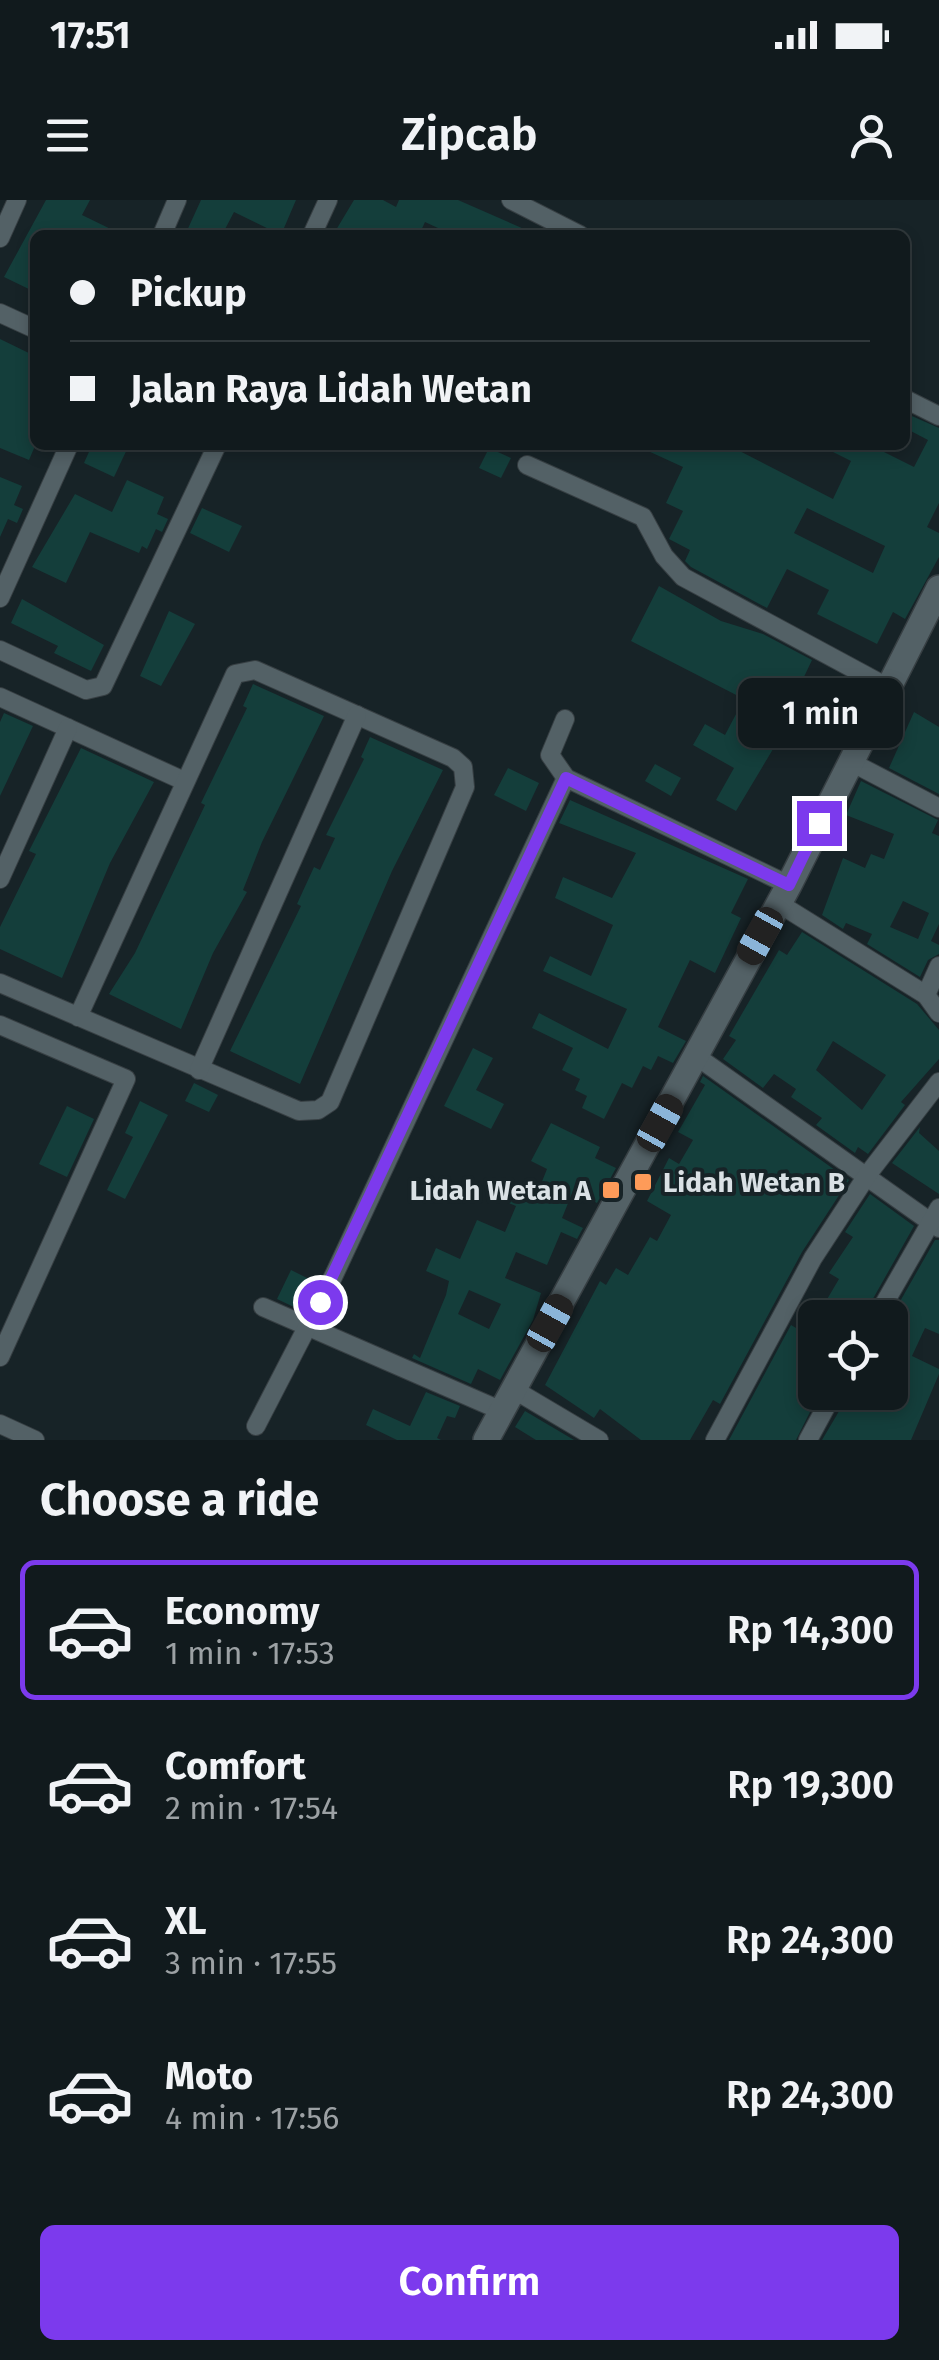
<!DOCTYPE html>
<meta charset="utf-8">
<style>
body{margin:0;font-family:"Fira Sans",sans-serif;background:#1a2326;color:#f1f3f6;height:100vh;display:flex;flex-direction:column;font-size:38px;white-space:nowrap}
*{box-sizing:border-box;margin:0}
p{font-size:32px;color:#9ca1a4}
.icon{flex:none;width:55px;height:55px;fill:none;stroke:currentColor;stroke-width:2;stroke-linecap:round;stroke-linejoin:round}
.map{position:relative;height:1240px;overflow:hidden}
.sheet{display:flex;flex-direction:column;background:#111a1d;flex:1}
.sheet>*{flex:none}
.banner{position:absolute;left:30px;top:30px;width:880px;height:220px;border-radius:15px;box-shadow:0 5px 15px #0003,0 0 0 2px #30383b;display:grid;align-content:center;height:220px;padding:0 40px;background:#111a1d}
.buttons{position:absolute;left:798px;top:1100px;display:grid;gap:20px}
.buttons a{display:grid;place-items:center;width:110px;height:110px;border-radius:15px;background:#111a1d;box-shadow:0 5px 15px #0003,0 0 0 2px #30383b;font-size:50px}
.end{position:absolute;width:45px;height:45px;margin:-22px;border:12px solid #7c3aed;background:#fff;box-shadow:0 0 0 5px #fff}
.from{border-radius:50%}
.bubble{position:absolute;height:70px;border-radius:15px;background:#111a1d;box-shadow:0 5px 15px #0003,0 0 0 2px #30383b;font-size:32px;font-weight:600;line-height:70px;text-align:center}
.car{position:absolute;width:30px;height:60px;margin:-30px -15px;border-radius:12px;box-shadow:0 0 8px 2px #0007;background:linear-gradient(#222 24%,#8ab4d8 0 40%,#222 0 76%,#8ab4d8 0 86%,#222 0)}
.banner b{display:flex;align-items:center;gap:35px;height:95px;font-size:38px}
.banner b+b{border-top:2px solid #30383b}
.banner i{width:25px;height:25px;background:#f1f3f6}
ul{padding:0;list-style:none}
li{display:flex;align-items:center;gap:30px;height:140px;margin:0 20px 15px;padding:0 20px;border:5px solid transparent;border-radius:15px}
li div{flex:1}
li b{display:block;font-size:38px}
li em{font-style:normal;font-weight:600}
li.current{border-color:#7c3aed}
li>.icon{width:90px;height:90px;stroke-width:1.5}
h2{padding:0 40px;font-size:45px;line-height:120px}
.primary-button{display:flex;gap:20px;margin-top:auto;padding:20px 40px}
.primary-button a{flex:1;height:115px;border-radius:15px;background:#7c3aed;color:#fff;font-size:40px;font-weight:600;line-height:115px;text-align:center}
.status{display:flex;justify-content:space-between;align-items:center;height:70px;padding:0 50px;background:#111a1d;direction:ltr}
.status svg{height:28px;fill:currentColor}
header{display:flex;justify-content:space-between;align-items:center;height:130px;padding:0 40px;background:#111a1d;font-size:45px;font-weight:600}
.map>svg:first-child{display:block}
</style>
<div class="status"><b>17:51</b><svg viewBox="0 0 49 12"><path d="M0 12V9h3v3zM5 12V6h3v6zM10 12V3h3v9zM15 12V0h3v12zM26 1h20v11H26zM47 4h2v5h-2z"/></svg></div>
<header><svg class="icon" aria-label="menu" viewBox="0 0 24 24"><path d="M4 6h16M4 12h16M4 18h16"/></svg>Zipcab<svg class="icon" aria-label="person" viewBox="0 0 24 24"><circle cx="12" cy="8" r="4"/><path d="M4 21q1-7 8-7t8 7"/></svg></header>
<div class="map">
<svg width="939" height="1240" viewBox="0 0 939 1240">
<rect width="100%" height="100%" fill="#172327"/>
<!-- building -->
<g fill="#143e3b" fill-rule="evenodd">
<path d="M 46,0 L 90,0 L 82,15 L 123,35 L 35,35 L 35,92 L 4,77 Z"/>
<path d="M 201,0 L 296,0 L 281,35 L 234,12 L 222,35 L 185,35 Z"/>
<path d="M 354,0 L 383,0 L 396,7 L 399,0 L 458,0 L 538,35 L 453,35 L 425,22 L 419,35 L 333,35 Z"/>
<path d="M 0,139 L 35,156 L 35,246 L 29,260 L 0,248 Z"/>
<path d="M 905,213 L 939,228 L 939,303 L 927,327 L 939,333 L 939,357 L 905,419 L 893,412 L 877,444 L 817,414 L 829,390 L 787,369 L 767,408 L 691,367 L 685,361 L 690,350 L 669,339 L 683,311 L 666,303 L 683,267 L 635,245 L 703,245 L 720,252 L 728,245 L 833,299 L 851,261 L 819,245 L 870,245 L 914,267 L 928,240 L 905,228 ZM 807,308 L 885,346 L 873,373 L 794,333 Z"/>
<path d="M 92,245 L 129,245 L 114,277 L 84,263 Z"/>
<path d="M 489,248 L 511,258 L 501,278 L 479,268 Z"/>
<path d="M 0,277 L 22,286 L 14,305 L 23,309 L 17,323 L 8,319 L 0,337 Z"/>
<path d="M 127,280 L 164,297 L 157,314 L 168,319 L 162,332 L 156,329 L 147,349 L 142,346 L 139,353 L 90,332 L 66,383 L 32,367 L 75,294 L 112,312 Z"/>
<path d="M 202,308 L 242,326 L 229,352 L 190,333 Z"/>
<path d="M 659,386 L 721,421 L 763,434 L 812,460 L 783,521 L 788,524 L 736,611 L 716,600 L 734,568 L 693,545 L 705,524 L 725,535 L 744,499 L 631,441 Z"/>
<path d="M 22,399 L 104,445 L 91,471 L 54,453 L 58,446 L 11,423 Z"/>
<path d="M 169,411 L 195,424 L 161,486 L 140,476 Z"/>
<path d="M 253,484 L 324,516 L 262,642 L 243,690 L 247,692 L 213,753 L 181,829 L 109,794 L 135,753 L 205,605 L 201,603 L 247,508 L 243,506 Z"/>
<path d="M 914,512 L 939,527 L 939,594 L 889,568 Z"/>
<path d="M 4,513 L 33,526 L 0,596 L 0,522 Z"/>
<path d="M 370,537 L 443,570 L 392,671 L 300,884 L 230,851 L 301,706 L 297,704 L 314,667 L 320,670 L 335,638 L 326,635 L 364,559 L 361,557 Z"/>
<path d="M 81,548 L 154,582 L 110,663 L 62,778 L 0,749 L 0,727 L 36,654 L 29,651 Z"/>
<path d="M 655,564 L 681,578 L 671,596 L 645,581 Z"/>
<path d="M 508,568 L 539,583 L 526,611 L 494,595 Z"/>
<path d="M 861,581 L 938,620 L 932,633 L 939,636 L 939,724 L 931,741 L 939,745 L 939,754 L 928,760 L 920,777 L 867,744 L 872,734 L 846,723 L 843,729 L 822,715 L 843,658 L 865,668 L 871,654 L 884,659 L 894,634 L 846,615 ZM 903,701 L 929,713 L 918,739 L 890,727 Z"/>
<path d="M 570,600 L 748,679 L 731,713 L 741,718 L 715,773 L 690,760 L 658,827 L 686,841 L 673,863 L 658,856 L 651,870 L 643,866 L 632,888 L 622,883 L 604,919 L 582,908 L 587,896 L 575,890 L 580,879 L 562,870 L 573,848 L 532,828 L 539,813 L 608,849 L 627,809 L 543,771 L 550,756 L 591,776 L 613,725 L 555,698 L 563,677 L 612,698 L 636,653 L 559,623 Z"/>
<path d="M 802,732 L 917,804 L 939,830 L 939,859 L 901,902 L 905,905 L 868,954 L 858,947 L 855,953 L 816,925 L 822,918 L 791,897 L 796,889 L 774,874 L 763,888 L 723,859 L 736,840 L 729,836 L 779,750 L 787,755 ZM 833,841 L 886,875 L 862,910 L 816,870 Z"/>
<path d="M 473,848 L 493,858 L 476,890 L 504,904 L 491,929 L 444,906 Z"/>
<path d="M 703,876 L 849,980 L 802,1052 L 720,1204 L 713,1200 L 690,1240 L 641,1240 L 600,1209 L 594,1218 L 545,1185 L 600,1081 L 606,1085 L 616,1068 L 628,1075 L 650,1037 L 657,1041 L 671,1015 L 647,1001 L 669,958 L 679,964 L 693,940 L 678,932 L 705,885 L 700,882 Z"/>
<path d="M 194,883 L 218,895 L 209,912 L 185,901 Z"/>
<path d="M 140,901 L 168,915 L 125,999 L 107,990 L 133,937 L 125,933 Z"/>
<path d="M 67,906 L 94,919 L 67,977 L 39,964 Z"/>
<path d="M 551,923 L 600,947 L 595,958 L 616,968 L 597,1003 L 573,991 L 562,1018 L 583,1028 L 577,1039 L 561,1032 L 547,1065 L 516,1052 L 505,1078 L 541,1093 L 533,1120 L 500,1180 L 478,1169 L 471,1184 L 412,1158 L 414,1154 L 420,1158 L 446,1095 L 449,1081 L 426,1071 L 436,1048 L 460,1059 L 477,1020 L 505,1032 L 516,1006 L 504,1001 L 510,988 L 535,999 L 547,969 L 531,961 ZM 469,1090 L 501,1104 L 489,1129 L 458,1114 Z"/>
<path d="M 920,927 L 919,933 L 939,951 L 939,994 L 892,963 Z"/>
<path d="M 870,994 L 914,1026 L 870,1104 L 864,1100 L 855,1117 L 826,1101 L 839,1079 L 829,1073 L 853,1037 L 845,1032 Z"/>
<path d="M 935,1040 L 939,1040 L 939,1134 L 925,1128 L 912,1156 L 939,1169 L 939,1174 L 911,1240 L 822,1240 L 848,1196 L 862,1203 L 867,1192 L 890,1192 L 890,1119 Z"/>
<path d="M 291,1070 L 309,1079 L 296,1108 L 277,1099 Z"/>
<path d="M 791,1125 L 815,1139 L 815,1192 L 820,1192 L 796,1240 L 729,1240 Z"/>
<path d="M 426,1192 L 460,1206 L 455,1218 L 447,1216 L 437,1238 L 441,1240 L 397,1240 L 366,1225 L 373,1209 L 410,1226 Z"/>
<path d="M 525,1211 L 574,1240 L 536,1240 L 515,1227 Z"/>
</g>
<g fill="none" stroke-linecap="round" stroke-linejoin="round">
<!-- minor casing -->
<g stroke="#373f43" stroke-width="20">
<g id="minor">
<path d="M 511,0 L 580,35"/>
<path d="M 162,35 L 177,0"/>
<path d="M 312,35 L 328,0"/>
<path d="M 0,38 L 17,0"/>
<path d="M 0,113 L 35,129"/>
<path d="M 905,199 L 939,216"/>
<path d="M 527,265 L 643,317 L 664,356 L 683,377 L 889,488"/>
<path d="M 0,398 L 69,245"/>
<path d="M 0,450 L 86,490 L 103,486 L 217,245"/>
<path d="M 0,497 L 184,581"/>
<path d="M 565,519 L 550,555 L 566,578 L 789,685"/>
<path d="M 849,561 L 939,608"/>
<path d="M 0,679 L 68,528"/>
<path d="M 778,703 L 926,795 L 939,813"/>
<path d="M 0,783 L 299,911 L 318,910 L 330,902 L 465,587 L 463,567 L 453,558 L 255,470 L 235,474 L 78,817"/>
<path d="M 926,795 L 939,766"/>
<path d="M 0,825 L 126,879 L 0,1157"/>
<path d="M 696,856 L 939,1028"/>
<path d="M 199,870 L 357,515"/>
<path d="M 263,1107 L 502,1211"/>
<path d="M 876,1118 L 939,1008"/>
<path d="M 513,1189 L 599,1240"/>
<path d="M 0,1224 L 35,1240"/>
<path d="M 256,1226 L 334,1075 L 566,578"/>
<path d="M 715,1240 L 813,1058 L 868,974 L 939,882"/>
<path d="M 808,1240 L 834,1192"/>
</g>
</g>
<!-- secondary casing -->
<g stroke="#373f43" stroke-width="28">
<path id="secondary" d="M 486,1240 L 789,685 L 939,388"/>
</g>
<!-- minor -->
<use href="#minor" stroke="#536166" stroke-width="18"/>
<!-- secondary -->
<use href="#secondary" stroke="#536166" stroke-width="25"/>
</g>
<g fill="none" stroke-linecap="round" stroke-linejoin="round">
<!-- route -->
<path stroke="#7c3aed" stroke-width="12" d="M 320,1102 L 566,578 L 789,685 L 819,623"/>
</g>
<!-- markers -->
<g fill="#fe9b59" stroke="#172327" stroke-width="4">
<rect x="633" y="972" width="20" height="20" rx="5"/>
<rect x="601" y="980" width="20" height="20" rx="5"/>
</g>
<g text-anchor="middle" stroke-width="8" stroke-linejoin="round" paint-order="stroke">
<!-- poi labels -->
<g font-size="28" font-weight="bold" fill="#dae1e5" stroke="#172327" text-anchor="start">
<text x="663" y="992">Lidah Wetan B</text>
<text x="591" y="1000" text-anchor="end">Lidah Wetan A</text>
</g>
</g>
</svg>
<div class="buttons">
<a><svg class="icon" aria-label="locate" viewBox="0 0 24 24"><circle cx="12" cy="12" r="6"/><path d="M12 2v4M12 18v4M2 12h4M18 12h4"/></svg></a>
</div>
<i class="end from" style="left:320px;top:1102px"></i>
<i class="end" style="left:819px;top:623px"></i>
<div class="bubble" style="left:738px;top:478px;width:165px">1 min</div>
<i class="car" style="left:760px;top:736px;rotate:209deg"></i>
<i class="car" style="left:660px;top:923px;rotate:29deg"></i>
<i class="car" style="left:550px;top:1123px;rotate:29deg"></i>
<div class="banner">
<b><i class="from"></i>Pickup</b>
<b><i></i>Jalan Raya Lidah Wetan</b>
</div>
</div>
<section class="sheet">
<h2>Choose a ride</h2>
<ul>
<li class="current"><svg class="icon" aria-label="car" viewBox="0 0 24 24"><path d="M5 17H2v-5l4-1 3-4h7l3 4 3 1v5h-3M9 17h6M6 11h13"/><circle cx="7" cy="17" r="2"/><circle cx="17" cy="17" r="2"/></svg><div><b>Economy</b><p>1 min · 17:53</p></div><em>Rp 14,300</em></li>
<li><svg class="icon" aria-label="car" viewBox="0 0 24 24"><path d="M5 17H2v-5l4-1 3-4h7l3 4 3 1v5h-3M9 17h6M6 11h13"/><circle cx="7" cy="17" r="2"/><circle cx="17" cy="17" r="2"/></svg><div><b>Comfort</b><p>2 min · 17:54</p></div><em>Rp 19,300</em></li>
<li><svg class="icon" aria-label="car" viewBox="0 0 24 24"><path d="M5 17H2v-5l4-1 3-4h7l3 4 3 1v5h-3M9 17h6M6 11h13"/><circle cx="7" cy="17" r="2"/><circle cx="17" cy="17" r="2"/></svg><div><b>XL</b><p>3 min · 17:55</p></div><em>Rp 24,300</em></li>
<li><svg class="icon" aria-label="car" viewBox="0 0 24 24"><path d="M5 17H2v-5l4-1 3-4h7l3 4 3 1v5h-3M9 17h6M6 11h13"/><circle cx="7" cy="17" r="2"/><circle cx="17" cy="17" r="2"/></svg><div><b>Moto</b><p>4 min · 17:56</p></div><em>Rp 24,300</em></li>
</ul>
<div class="primary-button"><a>Confirm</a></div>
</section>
